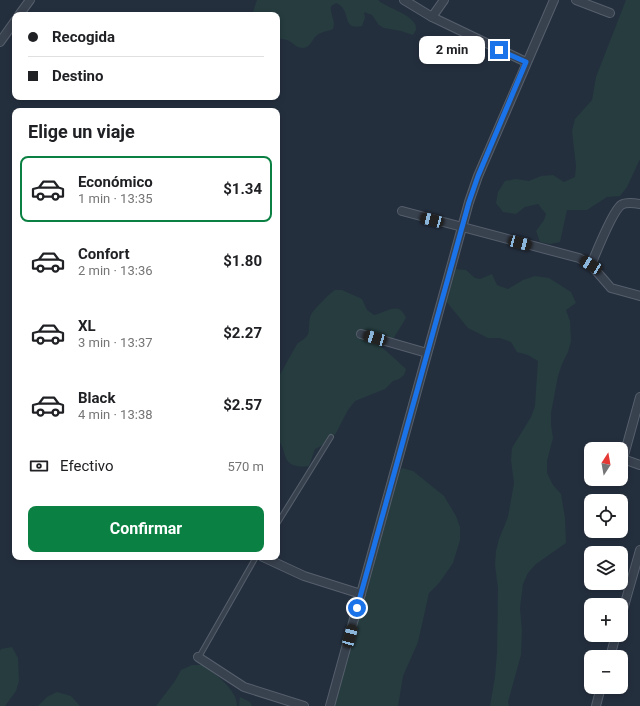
<!DOCTYPE html>
<html lang="es">
<meta charset="utf-8">
<style>
body{margin:0;font-family:Roboto,sans-serif;background:#f6f6f6;color:#202124;height:100vh;display:flex;flex-direction:column;font-size:15px;white-space:nowrap}
*{box-sizing:border-box;margin:0}
p{font-size:13px;color:#757577}
.icon{flex:none;width:22px;height:22px;fill:none;stroke:currentColor;stroke-width:2;stroke-linecap:round;stroke-linejoin:round}
.map{position:relative;flex:1;overflow:hidden}
.sheet{position:absolute;left:12px;top:108px;width:268px;height:452px;display:flex;flex-direction:column;background:#fff;border-radius:8px;box-shadow:0 2px 6px #0003}
.sheet>*{flex:none}
.top-card{position:absolute;left:12px;top:12px;width:268px;height:88px;border-radius:8px;box-shadow:0 2px 6px #0003;display:grid;align-content:center;height:88px;padding:0 16px;background:#fff}
.needle{width:26px;rotate:11deg}
.tools{position:absolute;left:584px;top:442px;display:grid;gap:8px}
.tools a{display:grid;place-items:center;width:44px;height:44px;border-radius:8px;background:#fff;box-shadow:0 2px 6px #0003;font-size:20px}
.end{position:absolute;width:18px;height:18px;margin:-9px;border:5px solid #1a73e8;background:#fff;box-shadow:0 0 0 2px #fff}
.from{border-radius:50%}
.bubble{position:absolute;height:28px;border-radius:8px;background:#fff;box-shadow:0 2px 6px #0003;font-size:13px;font-weight:700;line-height:28px;text-align:center}
.car{position:absolute;width:12px;height:24px;margin:-12px -6px;border-radius:5px;box-shadow:0 0 3px 1px #0007;background:linear-gradient(#222 24%,#8ab4d8 0 40%,#222 0 76%,#8ab4d8 0 86%,#222 0)}
.top-card b{display:flex;align-items:center;gap:14px;height:38px;font-size:15px}
.top-card b+b{border-top:1px solid #e0e0e0}
.top-card i{width:10px;height:10px;background:#202124}
ul{padding:0;list-style:none}
li{display:flex;align-items:center;gap:12px;height:66px;margin:0 8px 6px;padding:0 8px;border:2px solid transparent;border-radius:8px}
li div{flex:1}
li b{display:block;font-size:15px}
li em{font-style:normal;font-weight:700}
li.on{border-color:#0b8043}
li>.icon{width:36px;height:36px;stroke-width:1.5}
h2{padding:0 16px;font-size:18px;line-height:48px}
.pay{display:flex;align-items:center;gap:10px;height:44px;padding:0 16px;font-size:15px}
.pay p{margin-inline-start:auto}
.cta{display:flex;gap:8px;margin-top:auto;padding:8px 16px}
.cta a{flex:1;height:46px;border-radius:8px;background:#0b8043;color:#fff;font-size:16px;font-weight:700;line-height:46px;text-align:center}
.map>svg:first-child{display:block}
</style>
<div class="map">
<svg width="640" height="706" viewBox="0 0 640 706">
<rect width="100%" height="100%" fill="#242f3e"/>
<!-- green -->
<g fill="#263c3f">
<path d="M 257,0 L 378,0 C 387,8 409,13 415,24 C 416,26 416,28 416,30 L 413,35 L 401,31 L 384,28 L 379,25 L 372,15 L 364,12 L 365,18 L 362,26 C 340,31 353,10 336,3 L 331,6 C 330,15 336,21 333,29 C 329,31 325,31 321,33 C 311,36 312,52 298,47 C 294,45 291,41 287,40 C 284,39 280,39 277,38 L 277,15 L 252,15 Z"/>
<path d="M 626,0 L 640,0 L 640,159 L 627,187 L 620,196 L 607,197 L 587,210 L 567,210 L 560,242 L 550,244 L 540,242 L 536,231 L 544,220 L 546,214 L 538,204 L 525,207 L 516,214 L 503,212 L 496,203 L 498,192 L 505,181 L 516,179 L 529,181 L 541,176 L 553,175 L 564,182 L 575,177 L 576,166 L 572,131 L 575,119 L 592,100 L 596,77 Z"/>
<path d="M 454,269 L 466,270 L 475,278 L 480,279 L 492,274 L 497,285 L 508,289 L 523,280 L 535,276 L 549,278 L 571,292 L 576,303 L 566,310 L 570,321 L 571,341 L 568,352 L 562,364 L 558,376 L 551,413 L 551,425 L 553,438 L 547,461 L 547,473 L 553,485 L 561,494 L 565,518 L 566,543 L 536,564 L 528,573 L 523,584 L 520,608 L 522,631 L 521,655 L 508,702 L 509,706 L 490,706 L 495,677 L 497,653 L 498,588 L 495,565 L 496,551 L 499,539 L 508,517 L 514,483 L 511,460 L 512,448 L 531,417 L 535,406 L 538,361 L 528,355 L 517,352 L 511,342 L 500,338 L 488,338 L 468,328 L 445,300 Z"/>
<path d="M 335,290 L 342,290 L 362,299 L 367,310 L 374,315 C 386,313 399,300 406,318 L 393,339 L 381,338 L 377,333 L 373,341 C 384,348 396,360 406,369 L 404,375 L 399,379 L 393,381 L 385,389 L 355,401 L 348,410 L 336,433 L 327,443 L 315,449 L 309,466 C 302,467 300,467 293,465 C 282,460 286,447 277,439 L 277,380 L 297,344 C 300,341 306,339 308,334 C 310,329 308,321 311,315 C 314,309 329,294 335,290 Z"/>
<path d="M 402,468 L 413,471 L 444,496 L 456,516 L 460,527 L 460,540 L 453,563 L 439,583 L 429,593 L 418,642 L 403,676 L 398,706 L 329,706 L 334,697 L 342,640 L 349,618 L 363,585 L 377,515 L 387,491 Z"/>
<path d="M 12,647 L 18,658 L 19,681 L 16,691 L 5,706 L 0,706 L 0,651 L 1,649 Z"/>
<path d="M 192,665 L 205,665 C 216,676 237,689 237,706 L 156,706 L 175,681 L 181,670 Z"/>
<path d="M 57,692 L 71,696 L 80,706 L 38,706 L 47,697 Z"/>
<path d="M 240,697 L 250,702 L 252,706 L 239,706 Z"/>
</g>
<g fill="none" stroke-linecap="round" stroke-linejoin="round">
<!-- lane casing -->
<g stroke="#565f6c" stroke-width="6">
<g id="lane">
<path d="M 277,524 L 331,437"/>
<path d="M 199,657 L 256,557"/>
</g>
</g>
<!-- street casing -->
<g stroke="#565f6c" stroke-width="10">
<g id="street">
<path d="M 404,0 L 432,17 L 526,62"/>
<path d="M 576,0 L 610,13"/>
<path d="M 19,15 L 30,0"/>
<path d="M 432,17 L 444,0"/>
<path d="M 0,42 L 15,21"/>
<path d="M 402,211 L 579,258 L 591,265 L 611,288 L 640,296"/>
<path d="M 591,265 C 596,253 612,212 621,205 C 626,202 634,203 640,204"/>
<path d="M 361,334 L 427,353"/>
<path d="M 640,397 L 623,459 L 640,465"/>
<path d="M 263,557 L 304,576 L 361,594"/>
<path d="M 621,617 L 640,550"/>
<path d="M 198,657 L 244,687 L 304,706"/>
<path d="M 610,657 L 616,635"/>
<path d="M 330,706 L 469,202 L 478,176 L 554,0"/>
<path d="M 596,706 L 601,687"/>
</g>
</g>
<!-- lane -->
<use href="#lane" stroke="#38414e" stroke-width="4"/>
<!-- street -->
<use href="#street" stroke="#38414e" stroke-width="8"/>
</g>
<g fill="none" stroke-linecap="round" stroke-linejoin="round">
<!-- route -->
<path stroke="#1a73e8" stroke-width="5" d="M 357,608 L 469,202 L 478,176 L 526,62 L 499,50"/>
</g>
</svg>
<div class="tools">
<a><svg class="needle" viewBox="-14 -14 28 28"><path d="M0-13l5 13h-10z" fill="#e53935"/><path d="M0 13l5-13h-10z" fill="#757577"/></svg></a>
<a><svg class="icon" aria-label="locate" viewBox="0 0 24 24"><circle cx="12" cy="12" r="6"/><path d="M12 2v4M12 18v4M2 12h4M18 12h4"/></svg></a>
<a><svg class="icon" aria-label="layers" viewBox="0 0 24 24"><path d="M12 4l9 5-9 5-9-5zM3 14l9 5 9-5"/></svg></a>
<a>+</a>
<a>−</a>
</div>
<i class="end from" style="left:357px;top:608px"></i>
<i class="end" style="left:499px;top:50px"></i>
<div class="bubble" style="left:419px;top:36px;width:66px">2 min</div>
<i class="car" style="left:432px;top:220px;rotate:285deg"></i>
<i class="car" style="left:520px;top:243px;rotate:105deg"></i>
<i class="car" style="left:591px;top:265px;rotate:301deg"></i>
<i class="car" style="left:375px;top:338px;rotate:286deg"></i>
<i class="car" style="left:350px;top:636px;rotate:15deg"></i>
<div class="top-card">
<b><i class="from"></i>Recogida</b>
<b><i></i>Destino</b>
</div>
<section class="sheet">
<h2>Elige un viaje</h2>
<ul>
<li class="on"><svg class="icon" aria-label="car" viewBox="0 0 24 24"><path d="M5 17H2v-5l4-1 3-4h7l3 4 3 1v5h-3M9 17h6M6 11h13"/><circle cx="7" cy="17" r="2"/><circle cx="17" cy="17" r="2"/></svg><div><b>Económico</b><p>1 min · 13:35</p></div><em>$1.34</em></li>
<li><svg class="icon" aria-label="car" viewBox="0 0 24 24"><path d="M5 17H2v-5l4-1 3-4h7l3 4 3 1v5h-3M9 17h6M6 11h13"/><circle cx="7" cy="17" r="2"/><circle cx="17" cy="17" r="2"/></svg><div><b>Confort</b><p>2 min · 13:36</p></div><em>$1.80</em></li>
<li><svg class="icon" aria-label="car" viewBox="0 0 24 24"><path d="M5 17H2v-5l4-1 3-4h7l3 4 3 1v5h-3M9 17h6M6 11h13"/><circle cx="7" cy="17" r="2"/><circle cx="17" cy="17" r="2"/></svg><div><b>XL</b><p>3 min · 13:37</p></div><em>$2.27</em></li>
<li><svg class="icon" aria-label="car" viewBox="0 0 24 24"><path d="M5 17H2v-5l4-1 3-4h7l3 4 3 1v5h-3M9 17h6M6 11h13"/><circle cx="7" cy="17" r="2"/><circle cx="17" cy="17" r="2"/></svg><div><b>Black</b><p>4 min · 13:38</p></div><em>$2.57</em></li>
</ul>
<div class="pay"><svg class="icon" aria-label="cash" viewBox="0 0 24 24"><path d="M3 7h18v10H3z"/><circle cx="12" cy="12" r="2"/></svg>Efectivo<p>570 m</p></div>
<div class="cta"><a>Confirmar</a></div>
</section>
</div>
